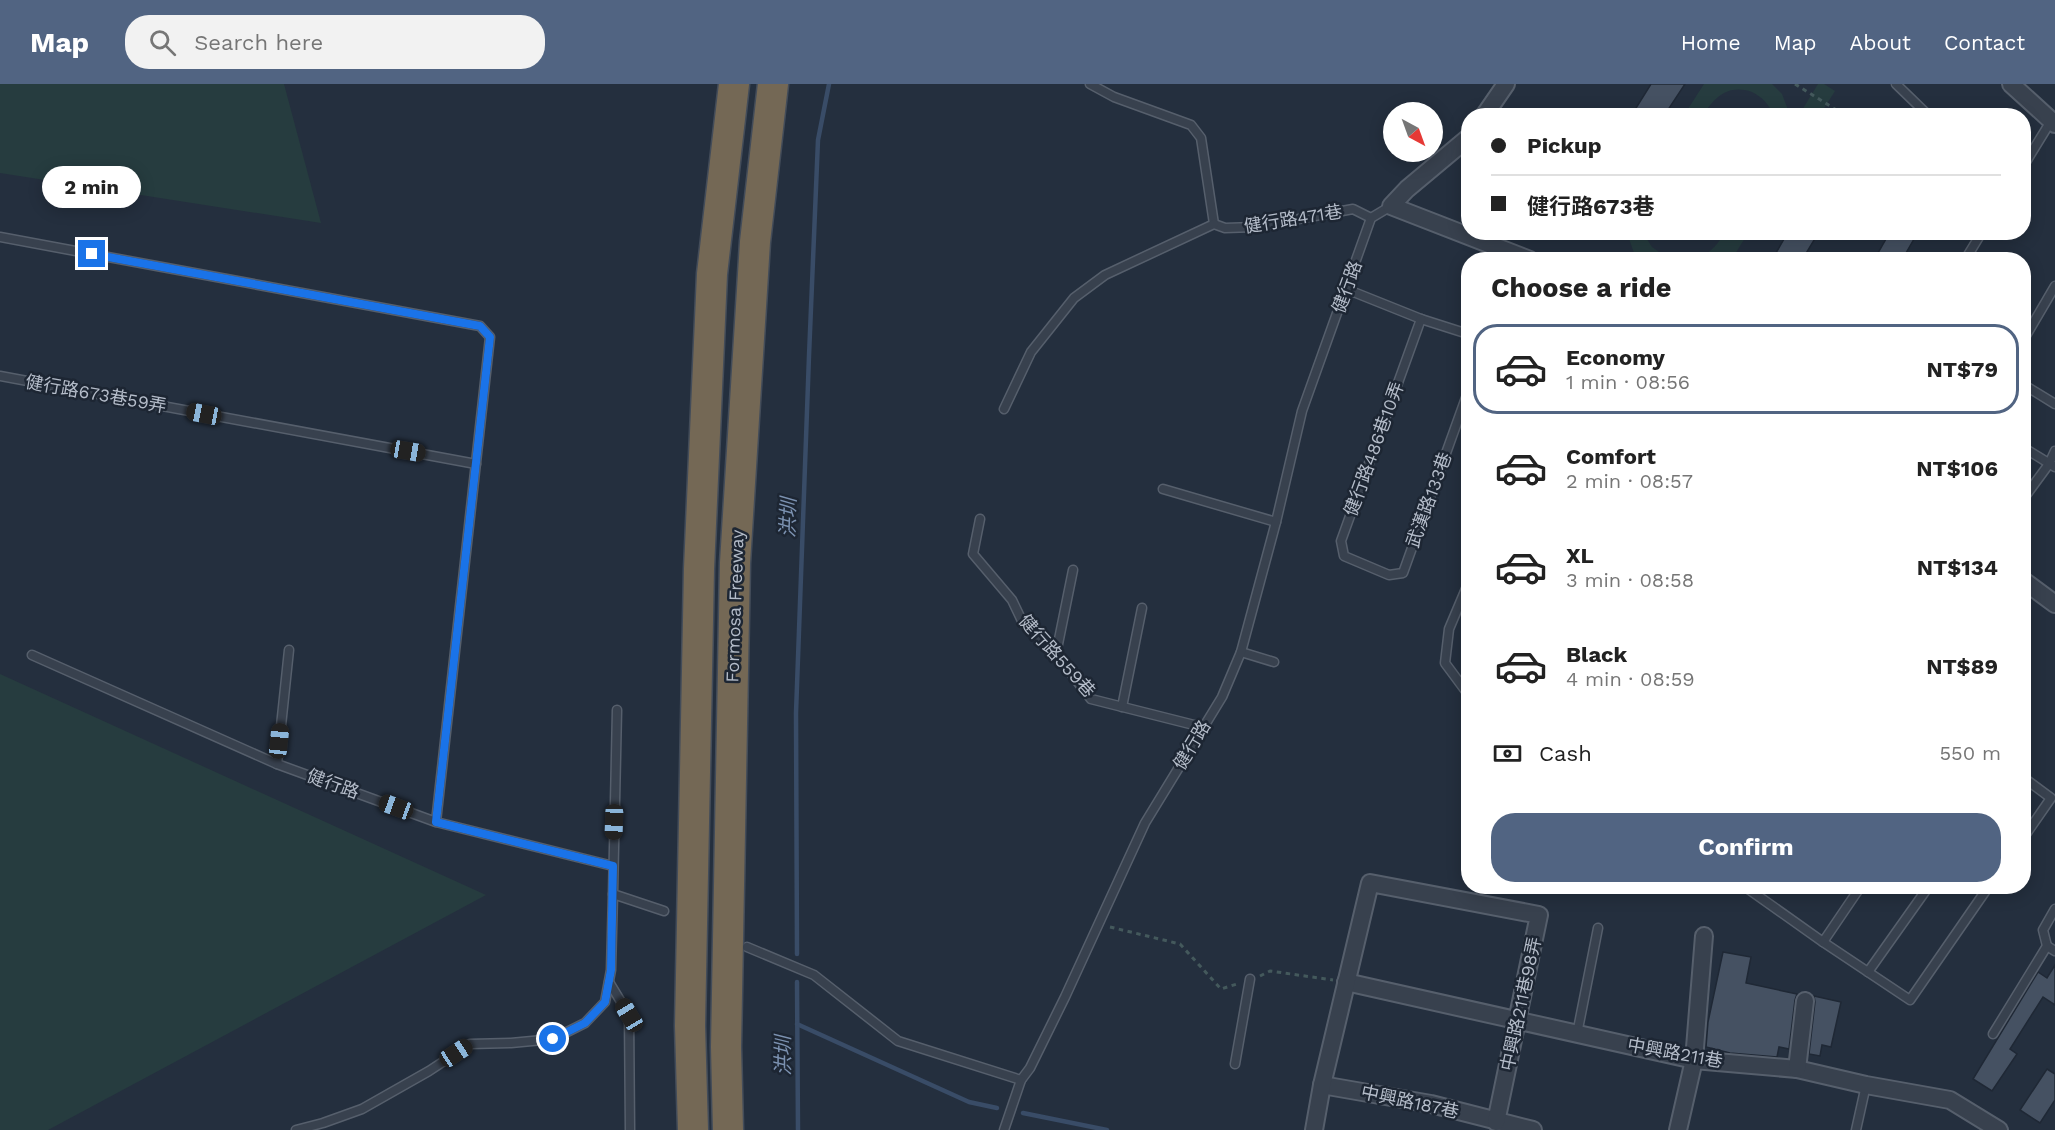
<!DOCTYPE html>
<meta charset="utf-8">
<style>
body{margin:0;font-family:"Work Sans","Noto Sans TC",sans-serif;background:#f2f2f2;color:#222;height:100vh;display:flex;flex-direction:column;font-size:22px;white-space:nowrap}
*{box-sizing:border-box;margin:0}
p{font-size:20px;color:#767676}
.icon{flex:none;width:33px;height:33px;fill:none;stroke:currentColor;stroke-width:2;stroke-linecap:round;stroke-linejoin:round}
.map{position:relative;flex:1;overflow:hidden}
.sheet{position:absolute;left:1461px;top:168px;width:570px;height:642px;display:flex;flex-direction:column;background:#fff;border-radius:24px;box-shadow:0 3px 15px #0003}
.sheet>*{flex:none}
.hud{position:absolute;left:1461px;top:24px;width:570px;height:132px;border-radius:24px;box-shadow:0 3px 15px #0003;display:grid;align-content:center;height:132px;padding:0 30px;background:#fff}
.needle{width:39px;rotate:139deg}
.buttons{position:absolute;left:1383px;top:18px;display:grid;gap:12px}
.buttons a{display:grid;place-items:center;width:60px;height:60px;border-radius:50%;background:#fff;box-shadow:0 3px 15px #0003;font-size:30px}
.end{position:absolute;width:27px;height:27px;margin:-14px;border:8px solid #1a73e8;background:#fff;box-shadow:0 0 0 3px #fff}
.from{border-radius:50%}
.bubble{position:absolute;height:42px;border-radius:21px;background:#fff;box-shadow:0 3px 15px #0003;font-size:20px;font-weight:700;line-height:42px;text-align:center}
.car{position:absolute;width:18px;height:36px;margin:-18px -9px;border-radius:8px;box-shadow:0 0 4px 2px #0007;background:linear-gradient(#222 24%,#8ab4d8 0 40%,#222 0 76%,#8ab4d8 0 86%,#222 0)}
.hud b{display:flex;align-items:center;gap:21px;height:57px;font-size:22px}
.hud b+b{border-top:2px solid #e0e0e0}
.hud i{width:15px;height:15px;background:#222}
ul{padding:0;list-style:none}
li{display:flex;align-items:center;gap:18px;height:90px;margin:0 12px 9px;padding:0 18px;border:3px solid transparent;border-radius:24px}
li div{flex:1}
li b{display:block;font-size:22px}
li em{font-style:normal;font-weight:700}
li.current{border-color:#516482}
li>.icon{width:54px;height:54px;stroke-width:1.5}
h2{padding:0 30px;font-size:27px;line-height:72px}
.pay{display:flex;align-items:center;gap:15px;height:66px;padding:0 30px;font-size:22px}
.pay p{margin-inline-start:auto}
.cta{display:flex;gap:12px;margin-top:auto;padding:12px 30px}
.cta a{flex:1;height:69px;border-radius:24px;background:#516482;color:#fff;font-size:24px;font-weight:700;line-height:69px;text-align:center}
header{display:flex;align-items:center;gap:36px;box-sizing:border-box;height:84px;padding:0 30px;background:#516482;color:#fff}
header strong{font-size:28px}
nav{display:flex;gap:33px;margin-inline-start:auto;font-size:21px}
.search{width:420px;height:54px;background:#f2f2f2;display:flex;align-items:center;gap:15px;box-sizing:border-box;padding:0 21px;border-radius:24px;color:#767676;font-size:22px}
.map>svg:first-child{display:block}
</style>
<header>
<strong>Map</strong>
<div class="search"><svg class="icon" aria-label="search" viewBox="0 0 24 24"><circle cx="10" cy="10" r="6"/><path d="M15 15l6 6"/></svg>Search here</div>
<nav><a>Home</a><a>Map</a><a>About</a><a>Contact</a></nav>
</header>
<div class="map">
<svg width="2055" height="1046" viewBox="0 0 2055 1046">
<rect width="100%" height="100%" fill="#242f3e"/>
<!-- green -->
<g fill="#263c3f">
<path d="M 0,0 L 284,0 L 321,139 L 0,89 Z"/>
<path d="M 1704,0 L 1772,0 L 1782,10 L 1790,31 L 1773,31 C 1769,20 1762,13 1752,8 C 1728,0 1715,13 1703,31 L 1684,31 Z"/>
<path d="M 1818,0 L 1824,0 L 1835,7 L 1820,31 L 1799,31 Z"/>
<path d="M 1627,149 L 1643,149 L 1652,163 L 1669,175 L 1640,175 L 1634,169 Z"/>
<path d="M 1725,149 L 1748,149 L 1732,175 L 1691,175 C 1708,173 1716,162 1725,149 Z"/>
<path d="M 0,590 L 486,811 L 48,1046 L 0,1046 Z"/>
</g>
<g fill="none" stroke-linecap="round" stroke-linejoin="round">
<!-- stream -->
<g stroke="#394c67" stroke-width="4.5">
<path d="M 797,870 L 796,629 L 809,272 L 818,56 L 829,0"/>
<path d="M 797,898 L 798,1046"/>
<path d="M 797,940 L 969,1018 L 997,1024"/>
<path d="M 1023,1029 L 1107,1046"/>
</g>
</g>
<!-- building -->
<g fill="#455162" stroke="#1f2835" stroke-width="1.5">
<path d="M 1651,0 L 1685,0 L 1664,32 L 1631,32 Z"/>
<path d="M 1788,148 L 1819,148 L 1802,176 L 1772,176 Z"/>
<path d="M 1890,148 L 1918,148 L 1902,176 L 1874,176 Z"/>
<path d="M 1723,868 L 1751,873 L 1746,899 L 1797,910 L 1795,916 L 1789,965 L 1779,963 L 1777,973 L 1730,969 L 1706,963 L 1708,938 Z"/>
<path d="M 2055,881 L 2055,921 L 2043,913 L 2010,965 L 2017,970 L 1992,1007 L 1973,995 L 2038,888 L 2047,894 Z"/>
<path d="M 1814,912 L 1841,918 L 1831,963 L 1822,961 L 1820,972 L 1809,970 L 1815,918 Z"/>
<path d="M 2047,985 L 2055,990 L 2055,1016 L 2040,1039 L 2020,1026 Z"/>
</g>
<g fill="none" stroke-linecap="round" stroke-linejoin="round">
<!-- lane casing -->
<g stroke="#565f6c" stroke-width="11">
<g id="lane">
<path d="M 1090,0 L 1114,13 L 1191,41 L 1201,54 L 1214,140"/>
<path d="M 1896,0 L 1929,32"/>
<path d="M 2024,81 L 2051,37"/>
<path d="M 1214,140 L 1225,144 L 1255,143 L 1353,125 L 1371,134"/>
<path d="M 0,153 L 480,242 L 490,253 L 436,738"/>
<path d="M 1965,176 L 1982,148"/>
<path d="M 1346,205 L 1421,235 L 1468,250"/>
<path d="M 1421,235 L 1341,457 L 1344,472 L 1389,491 L 1403,489 L 1468,308"/>
<path d="M 2024,255 L 2055,202"/>
<path d="M 0,292 L 476,380"/>
<path d="M 2024,301 L 2055,320"/>
<path d="M 1004,325 L 1031,268 L 1074,214 L 1105,191 L 1214,140"/>
<path d="M 2024,364 L 2055,383"/>
<path d="M 1163,405 L 1276,438"/>
<path d="M 2024,414 L 2049,380 L 2055,367"/>
<path d="M 980,435 L 973,470 L 1012,516 L 1023,539 L 1056,570 L 1091,615 L 1202,643"/>
<path d="M 1468,500 L 1449,545 L 1445,579 L 1468,610"/>
<path d="M 1241,568 L 1274,578"/>
<path d="M 1056,570 L 1073,486"/>
<path d="M 32,571 L 277,680 L 436,738 L 613,782"/>
<path d="M 1122,623 L 1142,524"/>
<path d="M 617,626 L 613,810 L 664,827"/>
<path d="M 277,680 L 289,566"/>
<path d="M 2024,694 L 2051,714 L 2024,753"/>
<path d="M 1744,802 L 1823,858 L 1861,802"/>
<path d="M 1823,858 L 1910,916 L 1989,802"/>
<path d="M 2047,862 L 2055,867"/>
<path d="M 747,863 L 814,891 L 898,957 L 1021,996 L 1030,984 L 1065,913 L 1145,739 L 1222,613 L 1241,568 L 1276,438 L 1302,327 L 1371,134 L 1391,122"/>
<path d="M 1868,888 L 1929,802"/>
<path d="M 609,898 L 629,931 L 630,1046"/>
<path d="M 1577,950 L 1598,844"/>
<path d="M 1993,950 L 2047,862 L 2043,846 L 2055,825"/>
<path d="M 1235,980 L 1250,895"/>
<path d="M 296,1046 L 323,1039 L 362,1025 L 429,987 L 470,960 L 511,959 L 553,955 L 585,939 L 605,918 L 611,886 L 613,810"/>
<path d="M 1004,1046 L 1021,996"/>
<path d="M 1856,1046 L 1866,1001"/>
</g>
</g>
<!-- street casing -->
<g stroke="#565f6c" stroke-width="20">
<g id="street">
<path d="M 2011,0 L 2055,40"/>
<path d="M 1484,32 L 1506,0"/>
<path d="M 1468,54 L 1407,105 L 1391,122 L 1530,176"/>
<path d="M 2024,497 L 2055,520"/>
<path d="M 1346,898 L 1694,976 L 1797,985 L 1866,1001 L 1950,1016 L 1999,1046"/>
<path d="M 1797,985 L 1805,917"/>
<path d="M 1322,1001 L 1431,1020 L 1533,1046"/>
<path d="M 1314,1046 L 1322,1001 L 1370,799 L 1539,831 L 1496,1038"/>
<path d="M 1678,1046 L 1694,976 L 1704,852"/>
</g>
</g>
<!-- highway casing -->
<g stroke="#434c59" stroke-width="33">
<g id="highway">
<path d="M 693,1046 L 690,942 L 699,485 L 712,190 L 734,0"/>
<path d="M 728,1046 L 726,963 L 735,479 L 755,158 L 773,0"/>
</g>
</g>
<!-- path -->
<g stroke="#44595c" stroke-width="3" stroke-dasharray="4.5 4.5" stroke-linecap="butt">
<path d="M 1795,0 L 1846,32"/>
<path d="M 1110,843 L 1180,860 L 1221,905 L 1237,900"/>
<path d="M 1260,892 L 1270,887 L 1333,896"/>
</g>
<!-- lane -->
<use href="#lane" stroke="#38414e" stroke-width="8"/>
<!-- street -->
<use href="#street" stroke="#38414e" stroke-width="16"/>
<!-- highway -->
<use href="#highway" stroke="#746855" stroke-width="30"/>
</g>
<g fill="none" stroke-linecap="round" stroke-linejoin="round">
<!-- route -->
<path stroke="#1a73e8" stroke-width="8" d="M 92,170 L 480,242 L 490,253 L 436,738 L 613,782 L 611,886 L 605,918 L 585,939 L 553,955"/>
</g>
<g text-anchor="middle" stroke-width="5" stroke-linejoin="round" paint-order="stroke">
<!-- street labels -->
<g font-size="18" fill="#b4bcc9" stroke="#1d2633">
<text transform="translate(1293 135) rotate(-9)" y="6">健行路471巷</text>
<text transform="translate(1347 203) rotate(-70)" y="6">健行路</text>
<text transform="translate(96 310) rotate(10)" y="6">健行路673巷59弄</text>
<text transform="translate(1374 365) rotate(-70)" y="6">健行路486巷10弄</text>
<text transform="translate(1429 416) rotate(-70)" y="6">武漢路133巷</text>
<text transform="translate(735 522) rotate(-88)" y="6">Formosa Freeway</text>
<text transform="translate(1057 572) rotate(48)" y="6">健行路559巷</text>
<text transform="translate(1192 661) rotate(-59)" y="6">健行路</text>
<text transform="translate(333 700) rotate(20)" y="6">健行路</text>
<text transform="translate(1521 920) rotate(-78)" y="6">中興路211巷98弄</text>
<text transform="translate(1675 969) rotate(10)" y="6">中興路211巷</text>
<text transform="translate(1410 1018) rotate(12)" y="6">中興路187巷</text>
</g>
<!-- water labels -->
<g font-size="20" font-style="italic" fill="#7c92b1" stroke="#1d2633">
<text transform="translate(788 434) rotate(-88)" y="7">洪圳</text>
<text transform="translate(783 972) rotate(-90)" y="7">洪圳</text>
</g>
</g>
</svg>
<div class="buttons">
<a><svg class="needle" viewBox="-14 -14 28 28"><path d="M0-13l5 13h-10z" fill="#e53935"/><path d="M0 13l5-13h-10z" fill="#767676"/></svg></a>
</div>
<i class="end from" style="left:553px;top:955px"></i>
<i class="end" style="left:92px;top:170px"></i>
<div class="bubble" style="left:42px;top:82px;width:99px">2 min</div>
<i class="car" style="left:204px;top:330px;rotate:281deg"></i>
<i class="car" style="left:408px;top:367px;rotate:100deg"></i>
<i class="car" style="left:279px;top:657px;rotate:6deg"></i>
<i class="car" style="left:396px;top:723px;rotate:290deg"></i>
<i class="car" style="left:614px;top:738px;rotate:182deg"></i>
<i class="car" style="left:629px;top:931px;rotate:329deg"></i>
<i class="car" style="left:456px;top:969px;rotate:57deg"></i>
<div class="hud">
<b><i class="from"></i>Pickup</b>
<b><i></i>健行路673巷</b>
</div>
<section class="sheet">
<h2>Choose a ride</h2>
<ul>
<li class="current"><svg class="icon" aria-label="car" viewBox="0 0 24 24"><path d="M5 17H2v-5l4-1 3-4h7l3 4 3 1v5h-3M9 17h6M6 11h13"/><circle cx="7" cy="17" r="2"/><circle cx="17" cy="17" r="2"/></svg><div><b>Economy</b><p>1 min · 08:56</p></div><em>NT$79</em></li>
<li><svg class="icon" aria-label="car" viewBox="0 0 24 24"><path d="M5 17H2v-5l4-1 3-4h7l3 4 3 1v5h-3M9 17h6M6 11h13"/><circle cx="7" cy="17" r="2"/><circle cx="17" cy="17" r="2"/></svg><div><b>Comfort</b><p>2 min · 08:57</p></div><em>NT$106</em></li>
<li><svg class="icon" aria-label="car" viewBox="0 0 24 24"><path d="M5 17H2v-5l4-1 3-4h7l3 4 3 1v5h-3M9 17h6M6 11h13"/><circle cx="7" cy="17" r="2"/><circle cx="17" cy="17" r="2"/></svg><div><b>XL</b><p>3 min · 08:58</p></div><em>NT$134</em></li>
<li><svg class="icon" aria-label="car" viewBox="0 0 24 24"><path d="M5 17H2v-5l4-1 3-4h7l3 4 3 1v5h-3M9 17h6M6 11h13"/><circle cx="7" cy="17" r="2"/><circle cx="17" cy="17" r="2"/></svg><div><b>Black</b><p>4 min · 08:59</p></div><em>NT$89</em></li>
</ul>
<div class="pay"><svg class="icon" aria-label="cash" viewBox="0 0 24 24"><path d="M3 7h18v10H3z"/><circle cx="12" cy="12" r="2"/></svg>Cash<p>550 m</p></div>
<div class="cta"><a>Confirm</a></div>
</section>
</div>
